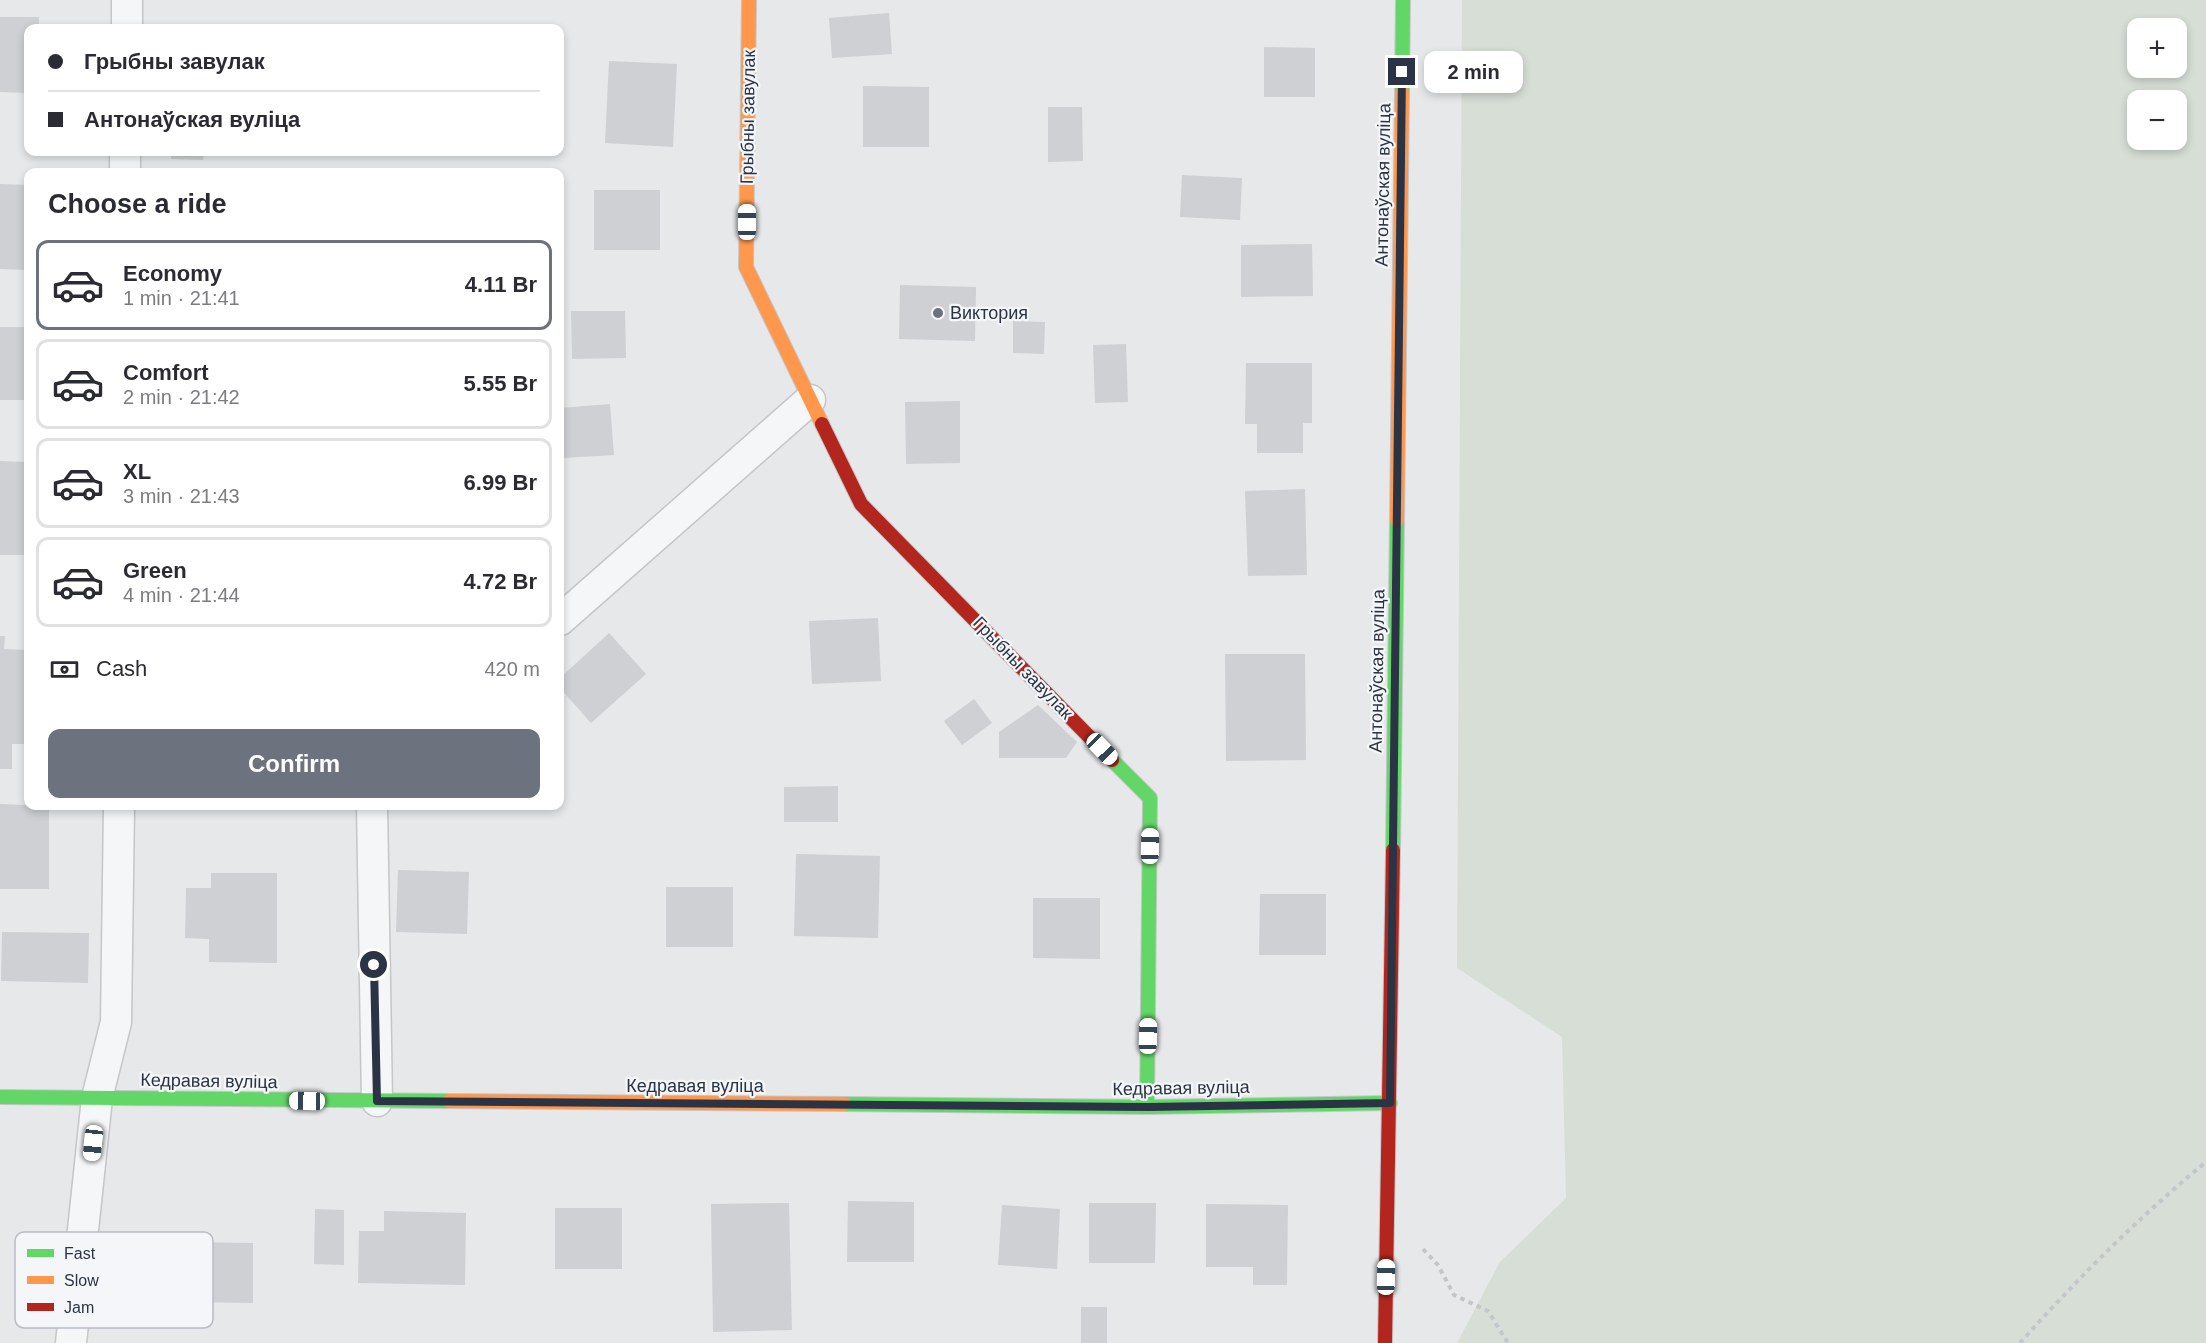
<!DOCTYPE html>
<meta charset="utf-8">
<style>
body{margin:0;font-family:Helvetica,sans-serif;background:#f7f7f7;color:#2b2b33;height:100vh;display:flex;flex-direction:column;font-size:22px;white-space:nowrap}
*{box-sizing:border-box;margin:0}
p{font-size:20px;color:#7c7c81}
.icon{flex:none;width:33px;height:33px;fill:none;stroke:currentColor;stroke-width:2;stroke-linecap:round;stroke-linejoin:round}
.map{position:relative;flex:1;overflow:hidden}
.details{position:absolute;left:24px;top:168px;width:540px;height:642px;display:flex;flex-direction:column;background:#fff;border-radius:12px;box-shadow:0 3px 9px #0003}
.details>*{flex:none}
.top-card{position:absolute;left:24px;top:24px;width:540px;height:132px;border-radius:12px;box-shadow:0 3px 9px #0003;display:grid;align-content:center;height:132px;padding:0 24px;background:#fff}
.fabs{position:absolute;left:2127px;top:18px;display:grid;gap:12px}
.fabs a{display:grid;place-items:center;width:60px;height:60px;border-radius:12px;background:#fff;box-shadow:0 3px 9px #0003;font-size:30px}
.end{position:absolute;width:27px;height:27px;margin:-14px;border:8px solid #2b3445;background:#fff;box-shadow:0 0 0 3px #fff}
.from{border-radius:50%}
.bubble{position:absolute;height:42px;border-radius:12px;background:#fff;box-shadow:0 3px 9px #0003;font-size:20px;font-weight:700;line-height:42px;text-align:center}
.car{position:absolute;width:18px;height:36px;margin:-18px -9px;border-radius:8px;box-shadow:0 0 4px 2px #0007;background:linear-gradient(#fff 24%,#345 0 40%,#fff 0 76%,#345 0 86%,#fff 0)}
.top-card b{display:flex;align-items:center;gap:21px;height:57px;font-size:22px}
.top-card b+b{border-top:2px solid #e1e1e2}
.top-card i{width:15px;height:15px;background:#2b2b33}
ul{padding:0;list-style:none}
li{display:flex;align-items:center;gap:18px;height:90px;margin:0 12px 9px;padding:0 12px;border:3px solid #e1e1e2;border-radius:12px}
li div{flex:1}
li b{display:block;font-size:22px}
li em{font-style:normal;font-weight:700}
li.selected{border-color:#6c737f}
li>.icon{width:54px;height:54px;stroke-width:1.5}
h2{padding:0 24px;font-size:27px;line-height:72px}
.pay{display:flex;align-items:center;gap:15px;height:66px;padding:0 24px;font-size:22px}
.pay p{margin-inline-start:auto}
.button{display:flex;gap:12px;margin-top:auto;padding:12px 24px}
.button a{flex:1;height:69px;border-radius:12px;background:#6c737f;color:#fff;font-size:24px;font-weight:700;line-height:69px;text-align:center}
.map>svg:first-child{display:block}
</style>
<div class="map">
<svg width="2206" height="1343" viewBox="0 0 2206 1343">
<rect width="100%" height="100%" fill="#e6e8ea"/>
<!-- green -->
<path fill="#d6ded6" fill-rule="evenodd" d="M 1462,0 L 2206,0 L 2206,1343 L 1457,1343 L 1500,1262 L 1566,1198 L 1562,1037 L 1457,968 ZM 2138,28 L 2176,28 L 2176,68 L 2138,68 ZM 2138,100 L 2176,100 L 2176,140 L 2138,140 Z"/>
<!-- building -->
<g fill="#ced0d3">
<path d="M 889,13 L 892,54 L 832,58 L 829,18 Z"/>
<path d="M 0,17 L 39,17 L 39,28 L 28,28 L 28,93 L 0,92 Z"/>
<path d="M 1264,47 L 1315,48 L 1315,97 L 1264,97 Z"/>
<path d="M 609,61 L 677,64 L 673,147 L 605,143 Z"/>
<path d="M 863,86 L 929,87 L 929,147 L 863,147 Z"/>
<path d="M 1048,107 L 1082,107 L 1083,161 L 1048,162 Z"/>
<path d="M 171,152 L 204,152 L 203,160 L 171,159 Z"/>
<path d="M 1182,175 L 1242,178 L 1240,220 L 1180,217 Z"/>
<path d="M 0,184 L 28,185 L 28,270 L 0,269 Z"/>
<rect x="594" y="190" width="66" height="60"/>
<path d="M 1312,244 L 1313,296 L 1241,297 L 1241,245 Z"/>
<path d="M 900,285 L 976,287 L 975,341 L 899,339 Z"/>
<path d="M 571,311 L 625,311 L 626,358 L 572,359 Z"/>
<path d="M 1013,321 L 1045,322 L 1044,354 L 1013,353 Z"/>
<rect x="0" y="327" width="28" height="73"/>
<path d="M 1126,344 L 1128,402 L 1095,403 L 1093,345 Z"/>
<path d="M 1246,363 L 1312,363 L 1312,423 L 1303,423 L 1303,453 L 1257,453 L 1257,424 L 1245,424 Z"/>
<path d="M 960,401 L 960,463 L 906,464 L 905,402 Z"/>
<path d="M 610,404 L 614,455 L 563,458 L 560,408 Z"/>
<path d="M 0,461 L 28,462 L 26,555 L 0,555 Z"/>
<path d="M 1305,489 L 1307,575 L 1248,576 L 1245,491 Z"/>
<path d="M 878,618 L 881,681 L 812,684 L 809,621 Z"/>
<path d="M 609,633 L 646,674 L 591,723 L 560,688 L 560,678 Z"/>
<path d="M 0,636 L 5,636 L 4,649 L 28,650 L 28,744 L 12,744 L 12,769 L 0,769 Z"/>
<path d="M 1225,654 L 1305,654 L 1306,760 L 1226,761 Z"/>
<path d="M 974,699 L 992,723 L 962,745 L 944,721 Z"/>
<path d="M 1038,705 L 1077,742 L 1066,758 L 999,758 L 999,732 Z"/>
<path d="M 838,786 L 838,822 L 784,822 L 784,787 Z"/>
<path d="M 0,804 L 49,806 L 49,889 L 0,889 Z"/>
<path d="M 796,854 L 880,856 L 878,938 L 794,936 Z"/>
<path d="M 398,870 L 469,872 L 467,934 L 396,932 Z"/>
<path d="M 211,873 L 277,873 L 277,963 L 209,962 L 209,939 L 185,938 L 186,888 L 211,888 Z"/>
<rect x="666" y="887" width="67" height="60"/>
<path d="M 1260,894 L 1326,894 L 1326,955 L 1259,955 Z"/>
<path d="M 1033,898 L 1100,898 L 1100,959 L 1033,958 Z"/>
<path d="M 2,932 L 89,933 L 88,983 L 1,981 Z"/>
<path d="M 848,1201 L 914,1202 L 914,1262 L 847,1262 Z"/>
<path d="M 789,1203 L 792,1330 L 713,1332 L 711,1204 Z"/>
<path d="M 1089,1203 L 1156,1203 L 1155,1263 L 1089,1263 Z"/>
<path d="M 1206,1204 L 1288,1205 L 1287,1285 L 1253,1285 L 1253,1267 L 1206,1267 Z"/>
<path d="M 1002,1205 L 1060,1209 L 1057,1269 L 998,1265 Z"/>
<rect x="555" y="1208" width="67" height="61"/>
<path d="M 315,1209 L 344,1210 L 344,1265 L 314,1264 Z"/>
<path d="M 384,1211 L 466,1213 L 465,1285 L 358,1283 L 359,1231 L 384,1231 Z"/>
<path d="M 187,1242 L 253,1243 L 253,1303 L 187,1302 Z"/>
<rect x="1081" y="1307" width="26" height="36"/>
</g>
<g fill="none" stroke-linecap="round" stroke-linejoin="round">
<!-- street casing -->
<g stroke="#c4c6c8" stroke-width="33">
<g id="street">
<path d="M 127,28 L 127,0"/>
<path d="M 125,172 L 125,152"/>
<path d="M 560,620 L 810,400"/>
<path d="M 372,806 L 377,1101"/>
<path d="M 71,1343 L 97,1098 L 116,1022 L 119,806"/>
</g>
</g>
<!-- fast casing -->
<g stroke="#c4c6c8" stroke-width="16">
<g id="fast">
<path d="M 1402,93 L 1403,0"/>
<path d="M 1112,760 L 1150,798 L 1147,1107"/>
<path d="M 1393,850 L 1397,520"/>
<path d="M 0,1097 L 449,1101"/>
<path d="M 844,1104 L 1147,1107 L 1390,1103"/>
</g>
</g>
<!-- slow casing -->
<g stroke="#c4c6c8" stroke-width="16">
<g id="slow">
<path d="M 749,0 L 746,267 L 822,424"/>
<path d="M 1397,520 L 1402,93"/>
<path d="M 449,1101 L 844,1104"/>
</g>
</g>
<!-- jam casing -->
<g stroke="#c4c6c8" stroke-width="16">
<g id="jam">
<path d="M 822,424 L 861,504 L 1112,760"/>
<path d="M 1385,1343 L 1393,850"/>
</g>
</g>
<!-- path -->
<g stroke="#c5c6ca" stroke-width="4" stroke-dasharray="4.5 4.5" stroke-linecap="butt">
<path d="M 1423,1249 L 1438,1265 L 1454,1295 L 1488,1311 L 1508,1343"/>
<path d="M 2020,1343 C 2078,1278 2139,1217 2206,1162"/>
</g>
<!-- street -->
<use href="#street" stroke="#f5f6f7" stroke-width="30"/>
<!-- fast -->
<use href="#fast" stroke="#63d668" stroke-width="14"/>
<!-- slow -->
<use href="#slow" stroke="#ff974d" stroke-width="14"/>
<!-- jam -->
<use href="#jam" stroke="#b3261e" stroke-width="14"/>
</g>
<g fill="none" stroke-linecap="round" stroke-linejoin="round">
<!-- route -->
<path stroke="#2b3445" stroke-width="8" d="M 374,965 L 377,1101 L 1148,1107 L 1390,1103 L 1402,72"/>
</g>
<!-- markers -->
<circle fill="#6c737f" stroke="#f4f6f9" stroke-width="2" cx="938" cy="313" r="6"/>
<g text-anchor="middle" stroke-width="4.5" stroke-linejoin="round" paint-order="stroke">
<!-- street labels -->
<g font-size="18" fill="#2b3445" stroke="#f4f6f9">
<text transform="translate(748 117) rotate(-89)" y="6">Грыбны завулак</text>
<text transform="translate(1383 185) rotate(-89)" y="6">Антонаўская вуліца</text>
<text transform="translate(1023 668) rotate(46)" y="6">Грыбны завулак</text>
<text transform="translate(1377 671) rotate(-89)" y="6">Антонаўская вуліца</text>
<text transform="translate(209 1081) rotate(1)" y="6">Кедравая вуліца</text>
<text x="695" y="1092">Кедравая вуліца</text>
<text transform="translate(1181 1088) rotate(-1)" y="6">Кедравая вуліца</text>
</g>
<!-- poi labels -->
<g font-size="18" fill="#2b3445" stroke="#f4f6f9" text-anchor="start">
<text x="950" y="319">Виктория</text>
</g>
</g>
<!-- legend -->
<rect x="15" y="1232" width="198" height="96" rx="9" fill="#f4f6f9" stroke="#b8bcc3" stroke-width="1.5"/>
<rect x="27" y="1249" width="27" height="8" fill="#63d668"/>
<rect x="27" y="1276" width="27" height="8" fill="#ff974d"/>
<rect x="27" y="1303" width="27" height="8" fill="#b3261e"/>
<g font-size="16" fill="#2b3445">
<text x="64" y="1259">Fast</text>
<text x="64" y="1286">Slow</text>
<text x="64" y="1313">Jam</text>
</g>
</svg>
<div class="fabs">
<a>+</a>
<a>−</a>
</div>
<i class="end from" style="left:374px;top:965px"></i>
<i class="end" style="left:1402px;top:72px"></i>
<div class="bubble" style="left:1424px;top:51px;width:99px">2 min</div>
<i class="car" style="left:747px;top:222px;rotate:0deg"></i>
<i class="car" style="left:1102px;top:749px;rotate:136deg"></i>
<i class="car" style="left:1150px;top:846px;rotate:1deg"></i>
<i class="car" style="left:1148px;top:1036px;rotate:1deg"></i>
<i class="car" style="left:307px;top:1101px;rotate:271deg"></i>
<i class="car" style="left:93px;top:1143px;rotate:186deg"></i>
<i class="car" style="left:1386px;top:1277px;rotate:1deg"></i>
<div class="top-card">
<b><i class="from"></i>Грыбны завулак</b>
<b><i></i>Антонаўская вуліца</b>
</div>
<section class="details">
<h2>Choose a ride</h2>
<ul>
<li class="selected"><svg class="icon" aria-label="car" viewBox="0 0 24 24"><path d="M5 17H2v-5l4-1 3-4h7l3 4 3 1v5h-3M9 17h6M6 11h13"/><circle cx="7" cy="17" r="2"/><circle cx="17" cy="17" r="2"/></svg><div><b>Economy</b><p>1 min · 21:41</p></div><em>4.11 Br</em></li>
<li><svg class="icon" aria-label="car" viewBox="0 0 24 24"><path d="M5 17H2v-5l4-1 3-4h7l3 4 3 1v5h-3M9 17h6M6 11h13"/><circle cx="7" cy="17" r="2"/><circle cx="17" cy="17" r="2"/></svg><div><b>Comfort</b><p>2 min · 21:42</p></div><em>5.55 Br</em></li>
<li><svg class="icon" aria-label="car" viewBox="0 0 24 24"><path d="M5 17H2v-5l4-1 3-4h7l3 4 3 1v5h-3M9 17h6M6 11h13"/><circle cx="7" cy="17" r="2"/><circle cx="17" cy="17" r="2"/></svg><div><b>XL</b><p>3 min · 21:43</p></div><em>6.99 Br</em></li>
<li><svg class="icon" aria-label="car" viewBox="0 0 24 24"><path d="M5 17H2v-5l4-1 3-4h7l3 4 3 1v5h-3M9 17h6M6 11h13"/><circle cx="7" cy="17" r="2"/><circle cx="17" cy="17" r="2"/></svg><div><b>Green</b><p>4 min · 21:44</p></div><em>4.72 Br</em></li>
</ul>
<div class="pay"><svg class="icon" aria-label="cash" viewBox="0 0 24 24"><path d="M3 7h18v10H3z"/><circle cx="12" cy="12" r="2"/></svg>Cash<p>420 m</p></div>
<div class="button"><a>Confirm</a></div>
</section>
</div>
